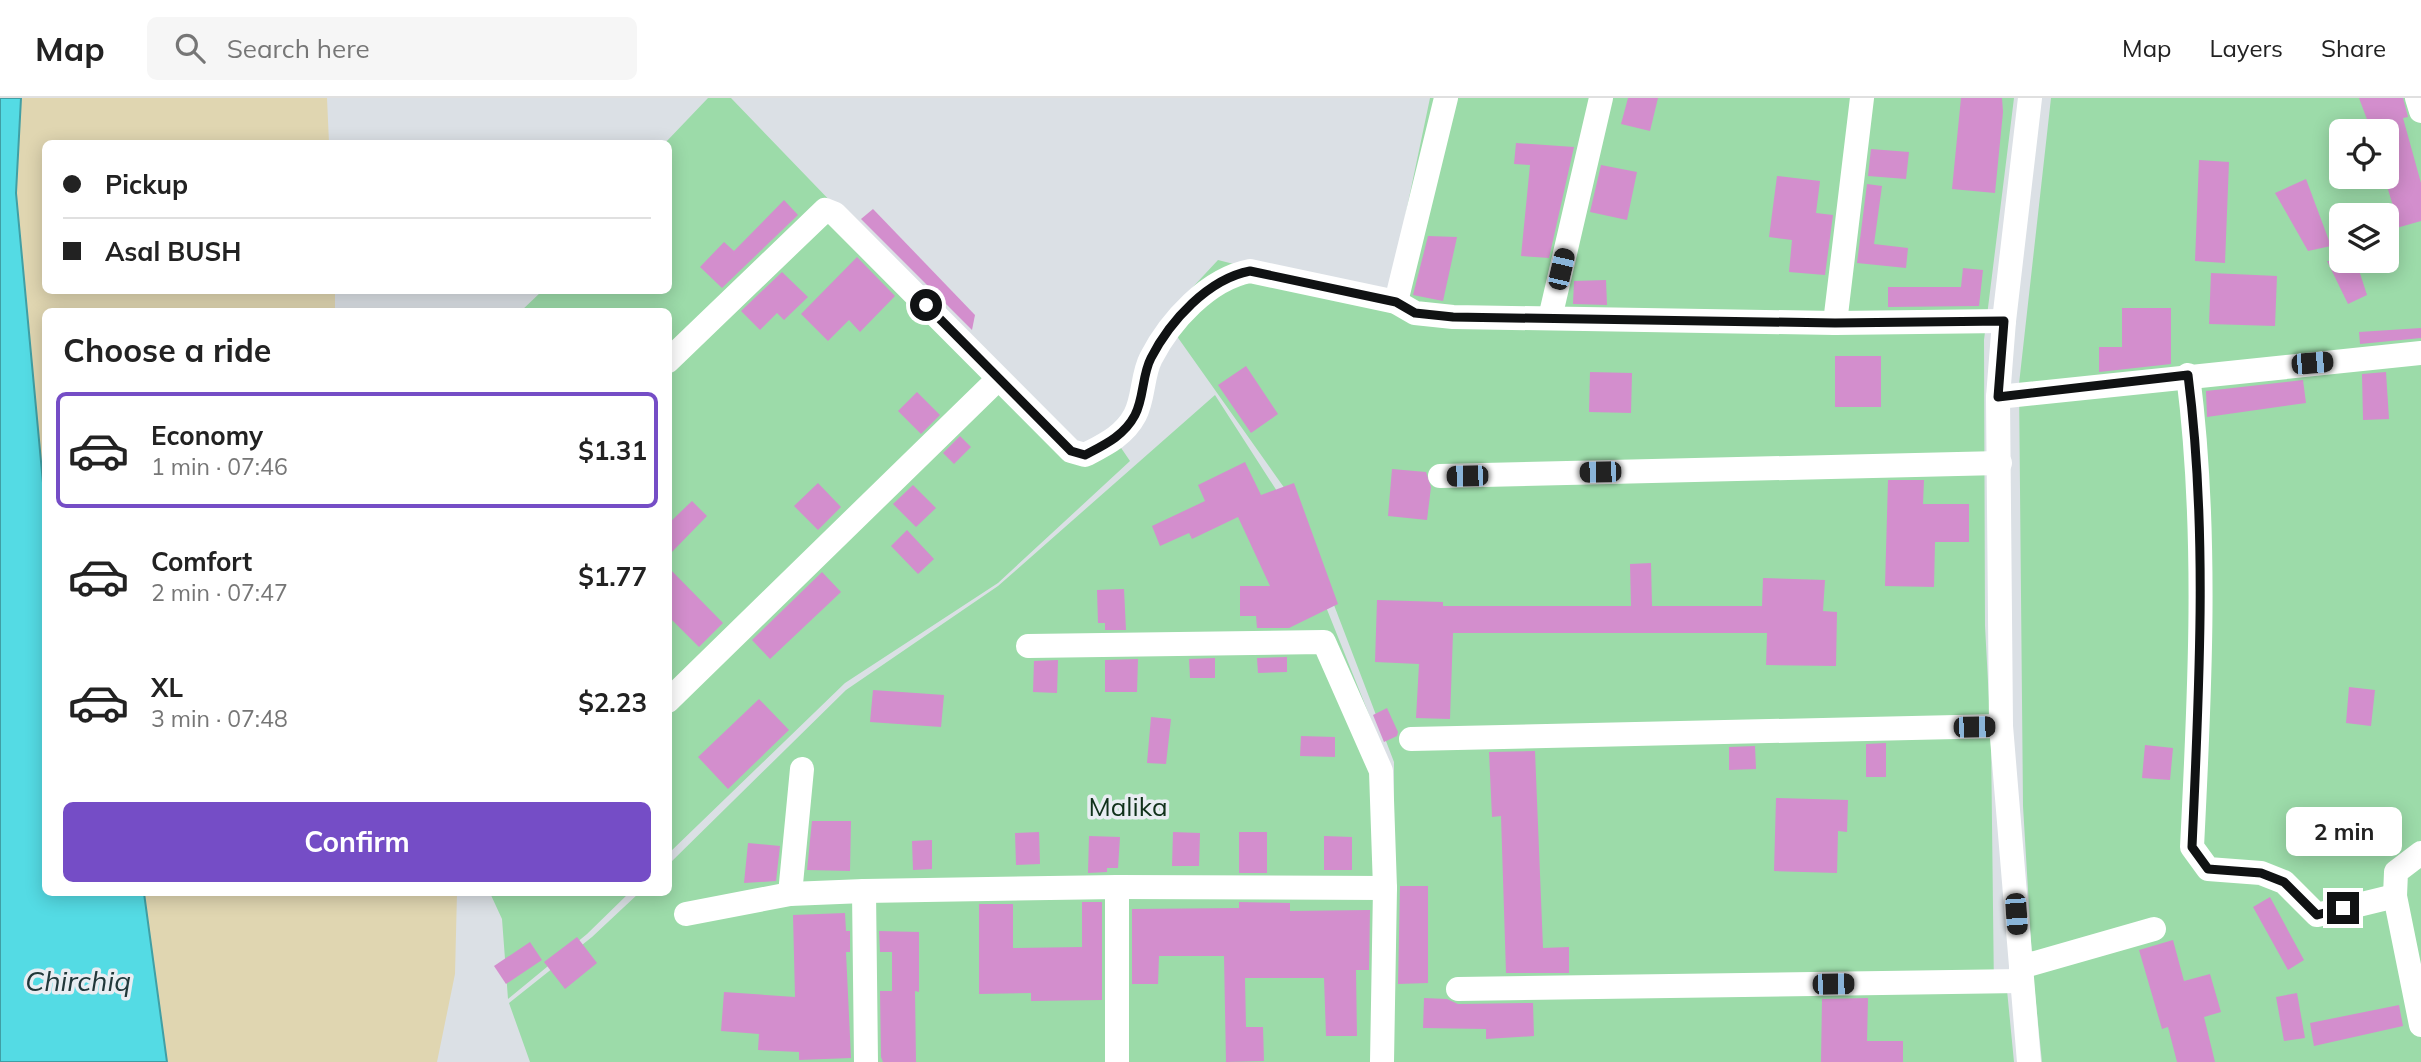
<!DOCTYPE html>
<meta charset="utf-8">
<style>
body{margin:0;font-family:Mulish,sans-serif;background:#f6f6f6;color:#222;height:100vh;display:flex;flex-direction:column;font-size:26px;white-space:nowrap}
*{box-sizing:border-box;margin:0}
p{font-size:23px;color:#767676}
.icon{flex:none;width:38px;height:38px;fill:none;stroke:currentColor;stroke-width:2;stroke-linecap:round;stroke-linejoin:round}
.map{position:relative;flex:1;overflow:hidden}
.details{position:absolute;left:42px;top:210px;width:630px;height:588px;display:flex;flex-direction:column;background:#fff;border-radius:10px;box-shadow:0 4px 18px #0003}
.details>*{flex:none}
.hud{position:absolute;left:42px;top:42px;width:630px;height:154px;border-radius:10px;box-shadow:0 4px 18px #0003;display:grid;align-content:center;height:154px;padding:0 21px;background:#fff}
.controls{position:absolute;left:2329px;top:21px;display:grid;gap:14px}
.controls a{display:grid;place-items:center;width:70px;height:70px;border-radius:10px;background:#fff;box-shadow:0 4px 18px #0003;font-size:35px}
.end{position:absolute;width:32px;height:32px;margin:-16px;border:9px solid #101213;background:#fff;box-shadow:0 0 0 4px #fff}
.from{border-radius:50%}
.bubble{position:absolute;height:49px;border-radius:10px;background:#fff;box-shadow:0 4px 18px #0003;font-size:23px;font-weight:700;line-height:49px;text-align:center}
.car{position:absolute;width:21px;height:42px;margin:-21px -10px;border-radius:9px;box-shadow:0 0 5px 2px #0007;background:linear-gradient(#222 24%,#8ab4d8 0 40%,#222 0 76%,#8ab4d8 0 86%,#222 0)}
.hud b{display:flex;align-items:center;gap:24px;height:66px;font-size:26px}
.hud b+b{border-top:2px solid #e0e0e0}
.hud i{width:18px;height:18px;background:#222}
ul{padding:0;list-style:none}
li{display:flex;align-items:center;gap:21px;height:116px;margin:0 14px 10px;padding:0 7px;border:4px solid transparent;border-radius:10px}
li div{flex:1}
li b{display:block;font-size:26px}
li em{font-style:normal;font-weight:700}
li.selected{border-color:#754dc6}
li>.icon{width:63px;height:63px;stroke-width:1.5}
h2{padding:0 21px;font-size:32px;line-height:84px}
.action{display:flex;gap:14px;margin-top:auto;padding:14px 21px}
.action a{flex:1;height:80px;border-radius:10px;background:#754dc6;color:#fff;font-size:28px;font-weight:700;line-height:80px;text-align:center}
header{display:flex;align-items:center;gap:42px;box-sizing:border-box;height:98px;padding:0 35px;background:#fff;border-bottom:2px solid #e0e0e0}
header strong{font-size:33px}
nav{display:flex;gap:38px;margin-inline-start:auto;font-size:24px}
.search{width:490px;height:63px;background:#f6f6f6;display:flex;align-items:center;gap:18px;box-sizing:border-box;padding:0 24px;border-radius:10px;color:#767676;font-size:26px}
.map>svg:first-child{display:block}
</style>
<header>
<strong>Map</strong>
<div class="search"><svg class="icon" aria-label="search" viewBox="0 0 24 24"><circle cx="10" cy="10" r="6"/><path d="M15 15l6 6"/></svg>Search here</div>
<nav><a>Map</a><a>Layers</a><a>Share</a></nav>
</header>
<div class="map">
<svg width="2421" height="964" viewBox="0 0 2421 964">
<rect width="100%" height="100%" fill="#dbe0e5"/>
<!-- green -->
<g fill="#9cdba9" fill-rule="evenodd">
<path d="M 708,0 L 731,0 L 1079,361 L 1115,341 L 1130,363 L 998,485 L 845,585 L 669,755 L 668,214 L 520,214 L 542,193 L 668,192 L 668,46 L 665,45 Z"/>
<path d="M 1430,0 L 2014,0 L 1984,242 L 1985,528 L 1991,640 L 1994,894 L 2007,892 L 2014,964 L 1392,964 L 1394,664 L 1295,405 L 1164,220 L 1218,162 L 1387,205 Z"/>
<path d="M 2051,0 L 2421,0 L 2421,964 L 2042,964 L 2033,876 L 2023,708 L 2019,286 ZM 2342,33 L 2387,33 L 2387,79 L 2342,79 ZM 2342,117 L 2387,117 L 2387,163 L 2342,163 Z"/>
<path d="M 1215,297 L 1284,404 L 1388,664 L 1381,964 L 530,964 L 509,905 L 592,839 L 639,795 L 668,794 L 669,766 L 846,592 L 998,488 Z"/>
<path d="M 490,795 L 629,795 L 587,836 L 508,901 L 502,821 Z"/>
</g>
<!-- sand -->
<path fill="#e0d6b1" d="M 0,0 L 327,0 L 329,45 L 46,46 L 46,192 L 335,193 L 335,213 L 46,214 L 46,794 L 457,795 L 455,876 L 437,964 L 0,964 Z"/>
<!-- water -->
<path fill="#54dbe4" stroke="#409fa5" stroke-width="2" d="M 0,0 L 21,0 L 16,95 L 46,417 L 46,794 L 144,795 L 167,964 L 0,964 Z"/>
<!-- building -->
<g fill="#d38ecd">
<path d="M 1628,0 L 1658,0 L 1650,33 L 1621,26 Z"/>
<path d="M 1961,0 L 2002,0 L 2003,14 L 1995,95 L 1952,91 Z"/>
<path d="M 2359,0 L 2403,0 L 2408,19 L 2403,20 L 2421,85 L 2421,123 L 2393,131 L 2387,110 L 2393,108 L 2387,88 L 2387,26 L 2371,32 Z"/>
<path d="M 1516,45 L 1574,49 L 1549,160 L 1521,158 L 1530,67 L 1514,66 Z"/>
<path d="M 1871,51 L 1909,54 L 1906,81 L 1868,78 Z"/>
<path d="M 2199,62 L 2229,64 L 2225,165 L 2195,163 Z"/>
<path d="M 1601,67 L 1637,74 L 1627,122 L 1590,114 Z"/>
<path d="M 1777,78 L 1820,83 L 1816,115 L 1833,117 L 1825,177 L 1789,174 L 1792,142 L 1769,139 Z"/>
<path d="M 2306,81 L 2331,148 L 2308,153 L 2275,95 Z"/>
<path d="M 1867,86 L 1882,88 L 1874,146 L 1908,150 L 1906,170 L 1857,165 Z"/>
<path d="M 784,102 L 798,117 L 722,190 L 700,169 L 724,144 L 734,153 Z"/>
<path d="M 873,111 L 975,217 L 972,232 L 861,121 Z"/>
<path d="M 1428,138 L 1457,139 L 1443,203 L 1413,197 Z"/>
<path d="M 857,159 L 895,198 L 860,234 L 849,222 L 828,243 L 801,216 Z"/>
<path d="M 2327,163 L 2356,163 L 2367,197 L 2348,206 Z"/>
<path d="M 1963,170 L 1983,172 L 1979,208 L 1888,209 L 1888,189 L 1961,189 Z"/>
<path d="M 782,174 L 808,199 L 784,222 L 777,215 L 760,232 L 741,213 Z"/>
<path d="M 2211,175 L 2277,178 L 2275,228 L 2209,226 Z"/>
<path d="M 1606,182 L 1607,207 L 1573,206 L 1574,183 Z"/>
<path d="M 2122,210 L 2171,210 L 2171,266 L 2099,274 L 2099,249 L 2122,249 Z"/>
<path d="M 2421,230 L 2421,240 L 2360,246 L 2359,234 Z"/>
<rect x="1835" y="258" width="46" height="51"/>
<path d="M 1246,268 L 1278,316 L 1251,335 L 1218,287 Z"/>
<path d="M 1590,274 L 1632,275 L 1631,315 L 1589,314 Z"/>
<path d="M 2386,274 L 2389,321 L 2363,322 L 2362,276 Z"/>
<path d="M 2303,282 L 2306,305 L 2207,319 L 2206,293 Z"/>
<path d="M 917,294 L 940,317 L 921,336 L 898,313 Z"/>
<path d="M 960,338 L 971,349 L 954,366 L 943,355 Z"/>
<path d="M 1245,364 L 1261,397 L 1294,385 L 1338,506 L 1289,530 L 1257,530 L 1256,518 L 1240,518 L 1240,488 L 1270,488 L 1238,419 L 1192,441 L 1189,435 L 1160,448 L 1152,428 L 1205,403 L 1198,387 Z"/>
<path d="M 1392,371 L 1426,374 L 1431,389 L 1427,422 L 1388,418 Z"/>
<path d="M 1888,382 L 1924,382 L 1923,406 L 1969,406 L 1969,444 L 1935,444 L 1934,489 L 1885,488 Z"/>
<path d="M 818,385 L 841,409 L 818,432 L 794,408 Z"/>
<path d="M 913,387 L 936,410 L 916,429 L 893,406 Z"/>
<path d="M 692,403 L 707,418 L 668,458 L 668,426 Z"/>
<path d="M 907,432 L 934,461 L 918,476 L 891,448 Z"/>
<path d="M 1651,465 L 1652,508 L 1762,508 L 1763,480 L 1825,482 L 1823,513 L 1837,514 L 1836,568 L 1766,567 L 1767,535 L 1453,535 L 1450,621 L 1416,620 L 1419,566 L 1375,564 L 1377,502 L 1443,504 L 1443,508 L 1631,508 L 1630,466 Z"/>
<path d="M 668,469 L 723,525 L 699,549 L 668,518 Z"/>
<path d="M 822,474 L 841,494 L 770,561 L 752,542 Z"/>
<path d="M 1124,491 L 1126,532 L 1105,532 L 1105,525 L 1098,525 L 1097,492 Z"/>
<path d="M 1287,559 L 1287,574 L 1258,575 L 1257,560 Z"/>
<path d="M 1215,560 L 1215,580 L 1190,580 L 1189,561 Z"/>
<path d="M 1138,561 L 1137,594 L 1105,594 L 1105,562 Z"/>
<path d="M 1058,562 L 1057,595 L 1033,594 L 1034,563 Z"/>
<path d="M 2349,589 L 2375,592 L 2371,628 L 2346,625 Z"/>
<path d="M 873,592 L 944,597 L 941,629 L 870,624 Z"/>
<path d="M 759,601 L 789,632 L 728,691 L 698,659 Z"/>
<path d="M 1387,610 L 1398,634 L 1397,638 L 1384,644 L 1373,617 Z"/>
<path d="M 1151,619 L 1171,621 L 1166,666 L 1147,665 Z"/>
<path d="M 1301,638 L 1335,639 L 1335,659 L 1300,658 Z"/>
<path d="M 1886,645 L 1886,679 L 1866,679 L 1866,646 Z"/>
<path d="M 2145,647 L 2173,650 L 2170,682 L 2142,680 Z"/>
<path d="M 1755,648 L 1756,671 L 1729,672 L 1729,649 Z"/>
<path d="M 1535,653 L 1543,850 L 1569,849 L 1569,875 L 1506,875 L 1501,718 L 1492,719 L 1489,654 Z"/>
<path d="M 1776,700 L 1848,702 L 1847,734 L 1838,733 L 1837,775 L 1774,773 Z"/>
<path d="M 812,723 L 851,723 L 850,773 L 807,772 Z"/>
<path d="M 1039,734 L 1040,766 L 1016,767 L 1015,735 Z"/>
<path d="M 1173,734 L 1200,735 L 1199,768 L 1172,768 Z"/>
<rect x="1239" y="734" width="28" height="41"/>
<path d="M 1089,738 L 1120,739 L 1118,770 L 1107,770 L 1107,774 L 1088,775 Z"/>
<path d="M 1324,738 L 1352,739 L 1352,772 L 1324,772 Z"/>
<path d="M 932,742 L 932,771 L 913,772 L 912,743 Z"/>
<path d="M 748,745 L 780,748 L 776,783 L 744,785 Z"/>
<path d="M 1400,788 L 1428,788 L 1428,885 L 1398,886 Z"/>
<path d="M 2270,799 L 2304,862 L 2288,872 L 2253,809 Z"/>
<path d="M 1082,804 L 1102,804 L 1102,902 L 1031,903 L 1031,895 L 979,896 L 979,806 L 1013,806 L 1013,850 L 1082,849 Z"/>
<path d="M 1239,804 L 1290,805 L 1290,813 L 1370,812 L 1369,872 L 1356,872 L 1357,938 L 1326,938 L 1324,880 L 1245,880 L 1246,929 L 1263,929 L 1264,963 L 1226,964 L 1224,858 L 1159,858 L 1158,886 L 1132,886 L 1132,811 L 1239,810 Z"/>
<path d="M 845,815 L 846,833 L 850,833 L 850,854 L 846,854 L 851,960 L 799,962 L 799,954 L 758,952 L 759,936 L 721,933 L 724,894 L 795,899 L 793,817 Z"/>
<path d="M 879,833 L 919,834 L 919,894 L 915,893 L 916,964 L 883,964 L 881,959 L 880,893 L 892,893 L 892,854 L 880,854 Z"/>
<path d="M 577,839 L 597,865 L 565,891 L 544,864 Z"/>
<path d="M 2173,842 L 2184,883 L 2210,876 L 2221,914 L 2204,919 L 2215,964 L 2177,964 L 2168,929 L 2162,931 L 2139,852 Z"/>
<path d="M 530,844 L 542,862 L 506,886 L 494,868 Z"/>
<path d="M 2297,895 L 2305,940 L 2284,943 L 2276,899 Z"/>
<path d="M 1424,900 L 1447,901 L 1458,906 L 1533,905 L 1534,938 L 1486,941 L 1486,931 L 1423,930 Z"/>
<path d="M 1868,900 L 1867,943 L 1903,943 L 1903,964 L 1821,964 L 1822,901 Z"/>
<path d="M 2399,907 L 2403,928 L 2314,948 L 2310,925 Z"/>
</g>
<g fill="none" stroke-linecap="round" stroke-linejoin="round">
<!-- minor -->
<g stroke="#fff" stroke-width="24">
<path d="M 2417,0 L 2421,13"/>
<path d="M 1396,204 L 1446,0"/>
<path d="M 1550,220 L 1601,0"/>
<path d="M 1835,225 L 1862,0"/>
<path d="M 668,263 L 825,112 L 835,116 L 1071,353 L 1085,357 C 1104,347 1124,338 1135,317 C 1144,300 1142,277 1151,260 C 1170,223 1208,181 1250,173 L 1396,204 L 1415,215 L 1453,219 L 1835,225 L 2004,223"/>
<path d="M 2188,277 C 2208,433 2200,593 2192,749 L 2208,771 L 2261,775 L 2284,784 L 2317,817 L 2395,798 L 2421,927"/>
<path d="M 1998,299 L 2421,255"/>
<path d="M 1440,378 L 2000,365"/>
<path d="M 1028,548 L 1324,544 L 1381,673 L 1385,790 L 1382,964"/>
<path d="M 668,603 L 998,281"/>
<path d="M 1411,641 L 2001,628"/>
<path d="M 1117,789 L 1117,964"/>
<path d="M 864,793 L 866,964"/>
<path d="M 790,796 L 802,671"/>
<path d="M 2395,798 L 2396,774 L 2421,755"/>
<path d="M 686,816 L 790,796 L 864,793 L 1117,789 L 1385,790"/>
<path d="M 2021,869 L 2154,831"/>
<path d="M 1458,891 L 2021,883"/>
<path d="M 2029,964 L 2001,628 L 1998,299 L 2004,223 L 2030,0"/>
</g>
</g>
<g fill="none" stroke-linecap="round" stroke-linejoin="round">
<!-- route -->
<path stroke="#101213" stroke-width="9" d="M 926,207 L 1071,353 L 1085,357 C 1104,347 1124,338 1135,317 C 1144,300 1142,277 1151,260 C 1170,223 1208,181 1250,173 L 1396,204 L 1415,215 L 1453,219 L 1835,225 L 2004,223 L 1998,299 L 2188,277 C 2208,433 2199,592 2192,749 L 2208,771 L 2261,775 L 2284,784 L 2317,817 L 2343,810"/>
</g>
<g text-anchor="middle" stroke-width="7" stroke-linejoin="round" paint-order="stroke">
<!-- park labels -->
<g font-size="26" fill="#10311a" stroke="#e8edf2">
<text x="1128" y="718">Malika</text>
</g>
<!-- water labels -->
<g font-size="28" font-style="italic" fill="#21383a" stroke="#e8edf2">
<text x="78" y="893">Chirchiq</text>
</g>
</g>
</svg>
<div class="controls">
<a><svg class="icon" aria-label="locate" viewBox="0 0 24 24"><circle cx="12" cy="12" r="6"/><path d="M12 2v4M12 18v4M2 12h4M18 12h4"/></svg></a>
<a><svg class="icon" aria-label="layers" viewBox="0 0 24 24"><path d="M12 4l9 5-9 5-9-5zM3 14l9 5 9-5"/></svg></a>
</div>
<i class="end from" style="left:926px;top:207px"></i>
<i class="end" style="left:2343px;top:810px"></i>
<div class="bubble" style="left:2286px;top:709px;width:116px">2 min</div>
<i class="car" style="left:1561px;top:171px;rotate:13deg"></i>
<i class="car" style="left:2312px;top:265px;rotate:85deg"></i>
<i class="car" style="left:1600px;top:374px;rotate:269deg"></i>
<i class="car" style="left:1467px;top:378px;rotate:269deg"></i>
<i class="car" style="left:1974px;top:629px;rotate:89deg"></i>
<i class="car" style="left:2016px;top:816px;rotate:176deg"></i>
<i class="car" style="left:1833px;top:886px;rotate:89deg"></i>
<div class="hud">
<b><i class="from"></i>Pickup</b>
<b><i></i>Asal BUSH</b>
</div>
<section class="details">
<h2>Choose a ride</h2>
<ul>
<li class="selected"><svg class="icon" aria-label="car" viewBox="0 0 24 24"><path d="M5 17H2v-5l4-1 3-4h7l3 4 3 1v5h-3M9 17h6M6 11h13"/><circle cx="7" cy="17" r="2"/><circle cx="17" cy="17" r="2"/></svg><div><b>Economy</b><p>1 min · 07:46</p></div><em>$1.31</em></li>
<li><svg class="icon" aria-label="car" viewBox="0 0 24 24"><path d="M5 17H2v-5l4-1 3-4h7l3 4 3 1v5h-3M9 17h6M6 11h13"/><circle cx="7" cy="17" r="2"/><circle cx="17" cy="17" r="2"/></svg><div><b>Comfort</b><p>2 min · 07:47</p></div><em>$1.77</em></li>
<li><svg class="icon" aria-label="car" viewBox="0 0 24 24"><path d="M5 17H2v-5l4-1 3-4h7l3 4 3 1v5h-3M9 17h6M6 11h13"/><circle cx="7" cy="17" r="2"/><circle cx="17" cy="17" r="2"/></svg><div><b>XL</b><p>3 min · 07:48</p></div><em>$2.23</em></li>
</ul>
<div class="action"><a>Confirm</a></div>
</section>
</div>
